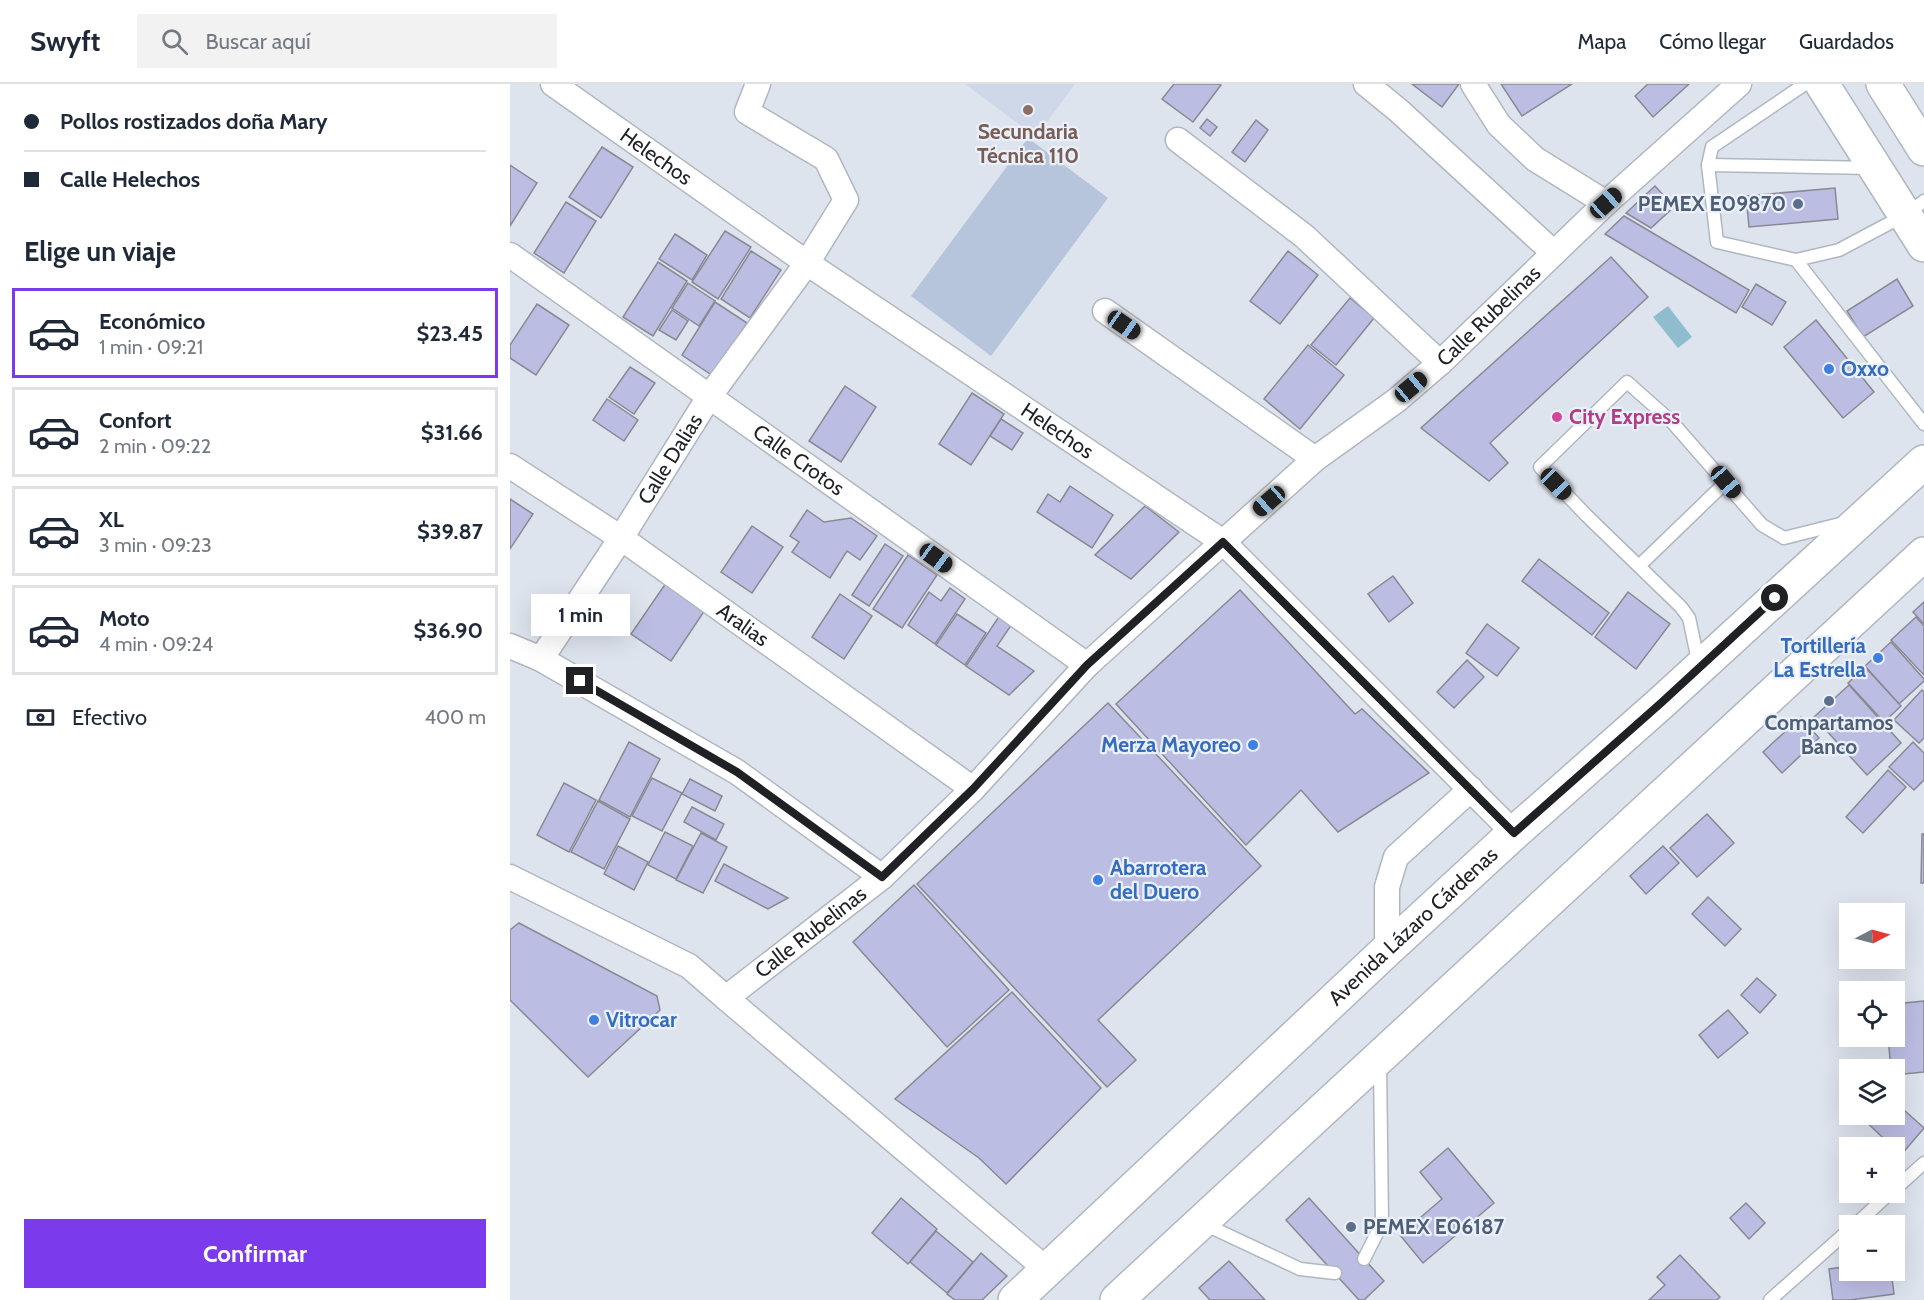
<!DOCTYPE html>
<html lang="es">
<meta charset="utf-8">
<style>
body{margin:0;font-family:Cabin,sans-serif;background:#f2f2f3;color:#1f2937;height:100vh;display:flex;flex-direction:column;font-size:22px;white-space:nowrap}
*{box-sizing:border-box;margin:0}
p{font-size:20px;color:#747a83}
.icon{flex:none;width:33px;height:33px;fill:none;stroke:currentColor;stroke-width:2;stroke-linecap:round;stroke-linejoin:round}
.map{position:relative;flex:1;overflow:hidden}
.sheet{display:flex;flex-direction:column;background:#fff;width:510px}
.sheet>*{flex:none}
.top-card{display:grid;align-content:center;height:132px;padding:0 24px;background:#fff}
.needle{width:39px;rotate:84deg}
.controls{position:absolute;left:1329px;top:819px;display:grid;gap:12px}
.controls a{display:grid;place-items:center;width:66px;height:66px;border-radius:0px;background:#fff;box-shadow:0 6px 24px #0002;font-size:30px}
.end{position:absolute;width:27px;height:27px;margin:-14px;border:8px solid #1f2125;background:#fff;box-shadow:0 0 0 3px #fff}
.from{border-radius:50%}
.bubble{position:absolute;height:42px;border-radius:0px;background:#fff;box-shadow:0 6px 24px #0002;font-size:20px;font-weight:700;line-height:42px;text-align:center}
.car{position:absolute;width:18px;height:36px;margin:-18px -9px;border-radius:8px;box-shadow:0 0 4px 2px #0007;background:linear-gradient(#222 24%,#8ab4d8 0 40%,#222 0 76%,#8ab4d8 0 86%,#222 0)}
.top-card b{display:flex;align-items:center;gap:21px;height:57px;font-size:22px}
.top-card b+b{border-top:2px solid #e0e1e3}
.top-card i{width:15px;height:15px;background:#1f2937}
ul{padding:0;list-style:none}
li{display:flex;align-items:center;gap:18px;height:90px;margin:0 12px 9px;padding:0 12px;border:3px solid #e0e1e3;border-radius:0px}
li div{flex:1}
li b{display:block;font-size:22px}
li em{font-style:normal;font-weight:700}
li.current{border-color:#7c3aed}
li>.icon{width:54px;height:54px;stroke-width:1.5}
h2{padding:0 24px;font-size:27px;line-height:72px}
.pay{display:flex;align-items:center;gap:15px;height:66px;padding:0 24px;font-size:22px}
.pay p{margin-inline-start:auto}
.button{display:flex;gap:12px;margin-top:auto;padding:12px 24px}
.button a{flex:1;height:69px;border-radius:0px;background:#7c3aed;color:#fff;font-size:24px;font-weight:700;line-height:69px;text-align:center}
header{display:flex;align-items:center;gap:36px;box-sizing:border-box;height:84px;padding:0 30px;background:#fff;border-bottom:2px solid #e0e1e3}
header strong{font-size:28px}
nav{display:flex;gap:33px;margin-inline-start:auto;font-size:21px}
.search{width:420px;height:54px;background:#f2f2f3;display:flex;align-items:center;gap:15px;box-sizing:border-box;padding:0 21px;border-radius:0px;color:#747a83;font-size:22px}
main{display:flex;flex:1;min-height:0}
.map>svg:first-child{display:block}
</style>
<header>
<strong>Swyft</strong>
<div class="search"><svg class="icon" aria-label="search" viewBox="0 0 24 24"><circle cx="10" cy="10" r="6"/><path d="M15 15l6 6"/></svg>Buscar aquí</div>
<nav><a>Mapa</a><a>Cómo llegar</a><a>Guardados</a></nav>
</header>
<main>
<section class="sheet">
<div class="top-card">
<b><i class="from"></i>Pollos rostizados doña Mary</b>
<b><i></i>Calle Helechos</b>
</div>
<h2>Elige un viaje</h2>
<ul>
<li class="current"><svg class="icon" aria-label="car" viewBox="0 0 24 24"><path d="M5 17H2v-5l4-1 3-4h7l3 4 3 1v5h-3M9 17h6M6 11h13"/><circle cx="7" cy="17" r="2"/><circle cx="17" cy="17" r="2"/></svg><div><b>Económico</b><p>1 min · 09:21</p></div><em>$23.45</em></li>
<li><svg class="icon" aria-label="car" viewBox="0 0 24 24"><path d="M5 17H2v-5l4-1 3-4h7l3 4 3 1v5h-3M9 17h6M6 11h13"/><circle cx="7" cy="17" r="2"/><circle cx="17" cy="17" r="2"/></svg><div><b>Confort</b><p>2 min · 09:22</p></div><em>$31.66</em></li>
<li><svg class="icon" aria-label="car" viewBox="0 0 24 24"><path d="M5 17H2v-5l4-1 3-4h7l3 4 3 1v5h-3M9 17h6M6 11h13"/><circle cx="7" cy="17" r="2"/><circle cx="17" cy="17" r="2"/></svg><div><b>XL</b><p>3 min · 09:23</p></div><em>$39.87</em></li>
<li><svg class="icon" aria-label="car" viewBox="0 0 24 24"><path d="M5 17H2v-5l4-1 3-4h7l3 4 3 1v5h-3M9 17h6M6 11h13"/><circle cx="7" cy="17" r="2"/><circle cx="17" cy="17" r="2"/></svg><div><b>Moto</b><p>4 min · 09:24</p></div><em>$36.90</em></li>
</ul>
<div class="pay"><svg class="icon" aria-label="cash" viewBox="0 0 24 24"><path d="M3 7h18v10H3z"/><circle cx="12" cy="12" r="2"/></svg>Efectivo<p>400 m</p></div>
<div class="button"><a>Confirmar</a></div>
</section>
<div class="map">
<svg width="1414" height="1216" viewBox="0 0 1414 1216">
<rect width="100%" height="100%" fill="#dee4ee"/>
<!-- built -->
<path fill="#ced8e8" d="M 455,0 L 565,0 L 526,53 Z"/>
<!-- green -->
<path fill="#b6c5db" d="M 518,54 L 598,114 L 481,272 L 401,212 Z"/>
<!-- water -->
<path fill="#90bdce" d="M 1158,222 L 1182,253 L 1168,264 L 1143,233 Z"/>
<!-- building -->
<g fill="#bcbde3" stroke="#898993" stroke-width="1.5">
<path d="M 664,0 L 710,0 L 711,1 L 683,38 L 652,15 Z"/>
<path d="M 902,0 L 949,0 L 932,23 Z"/>
<path d="M 991,0 L 1062,0 L 1012,32 Z"/>
<path d="M 1138,0 L 1179,0 L 1143,33 L 1125,12 Z"/>
<path d="M 697,35 L 707,43 L 700,52 L 690,44 Z"/>
<path d="M 746,36 L 758,46 L 735,78 L 722,68 Z"/>
<path d="M 92,63 L 123,83 L 91,134 L 59,113 Z"/>
<path d="M 0,81 L 27,99 L 0,142 Z"/>
<path d="M 1145,102 L 1164,123 L 1141,144 L 1116,129 Z"/>
<path d="M 1325,104 L 1328,135 L 1239,143 L 1236,112 Z"/>
<path d="M 56,118 L 86,137 L 54,189 L 24,169 Z"/>
<path d="M 1114,132 L 1239,206 L 1226,229 L 1095,150 Z"/>
<path d="M 215,147 L 241,163 L 208,215 L 182,198 Z"/>
<path d="M 165,150 L 197,171 L 182,196 L 149,175 Z"/>
<path d="M 241,167 L 271,186 L 240,234 L 211,215 Z"/>
<path d="M 778,167 L 808,191 L 770,240 L 740,217 Z"/>
<path d="M 1101,173 L 1138,213 L 980,359 L 998,379 L 979,397 L 911,344 Z"/>
<path d="M 148,178 L 177,197 L 143,252 L 113,233 Z"/>
<path d="M 1387,195 L 1403,222 L 1353,253 L 1337,227 Z"/>
<path d="M 178,199 L 205,217 L 189,242 L 162,224 Z"/>
<path d="M 1246,200 L 1276,218 L 1262,241 L 1232,223 Z"/>
<path d="M 840,214 L 864,234 L 826,281 L 801,261 Z"/>
<path d="M 205,218 L 237,239 L 203,292 L 172,271 Z"/>
<path d="M 27,220 L 59,241 L 26,291 L 0,274 L 0,261 Z"/>
<path d="M 162,226 L 178,237 L 166,256 L 149,246 Z"/>
<path d="M 1306,236 L 1364,308 L 1333,334 L 1274,263 Z"/>
<path d="M 798,261 L 834,291 L 790,345 L 754,315 Z"/>
<path d="M 120,283 L 145,299 L 124,330 L 99,313 Z"/>
<path d="M 335,302 L 366,323 L 331,378 L 299,357 Z"/>
<path d="M 462,309 L 494,330 L 461,381 L 429,360 Z"/>
<path d="M 97,315 L 128,336 L 114,357 L 83,336 Z"/>
<path d="M 491,335 L 513,349 L 502,366 L 480,352 Z"/>
<path d="M 560,402 L 603,431 L 582,464 L 527,428 L 538,410 L 550,418 Z"/>
<path d="M 0,415 L 23,430 L 0,465 Z"/>
<path d="M 635,422 L 669,448 L 621,495 L 585,471 Z"/>
<path d="M 297,426 L 314,438 L 341,434 L 367,452 L 350,476 L 337,467 L 320,494 L 282,468 L 289,458 L 280,452 Z"/>
<path d="M 242,442 L 273,463 L 242,509 L 211,488 Z"/>
<path d="M 375,460 L 393,472 L 359,522 L 342,511 Z"/>
<path d="M 398,471 L 427,491 L 392,544 L 363,525 Z"/>
<path d="M 1029,475 L 1099,529 L 1082,551 L 1012,497 Z"/>
<path d="M 883,492 L 903,519 L 879,538 L 858,510 Z"/>
<path d="M 156,499 L 195,526 L 161,577 L 121,550 Z"/>
<path d="M 440,504 L 455,515 L 425,560 L 398,541 L 419,508 L 431,517 Z"/>
<path d="M 730,506 L 845,630 L 852,625 L 919,689 L 828,748 L 791,706 L 736,761 L 606,620 Z"/>
<path d="M 1118,508 L 1160,540 L 1126,585 L 1085,553 Z"/>
<path d="M 330,510 L 362,532 L 334,575 L 302,553 Z"/>
<path d="M 1414,518 L 1414,540 L 1403,528 Z"/>
<path d="M 447,530 L 476,549 L 455,581 L 426,561 Z"/>
<path d="M 490,531 L 502,540 L 487,562 L 524,587 L 499,611 L 456,582 Z"/>
<path d="M 1406,533 L 1414,542 L 1414,591 L 1381,556 Z"/>
<path d="M 977,540 L 1009,564 L 987,592 L 956,569 Z"/>
<path d="M 1381,558 L 1414,595 L 1414,597 L 1389,620 L 1355,582 Z"/>
<path d="M 957,576 L 974,593 L 944,624 L 927,608 Z"/>
<path d="M 1355,583 L 1391,622 L 1374,638 L 1338,599 Z"/>
<path d="M 1339,601 L 1391,659 L 1357,691 L 1304,633 Z"/>
<path d="M 1412,606 L 1414,608 L 1414,654 L 1409,659 L 1384,636 Z"/>
<path d="M 598,619 L 751,782 L 588,936 L 626,976 L 597,1003 L 407,800 Z"/>
<path d="M 1291,633 L 1309,654 L 1272,689 L 1253,668 Z"/>
<path d="M 119,658 L 150,675 L 120,733 L 89,716 Z"/>
<path d="M 1403,658 L 1414,669 L 1414,696 L 1404,706 L 1379,683 Z"/>
<path d="M 1378,686 L 1396,703 L 1353,749 L 1336,733 Z"/>
<path d="M 142,694 L 172,709 L 152,747 L 122,732 Z"/>
<path d="M 180,695 L 212,712 L 205,727 L 172,710 Z"/>
<path d="M 54,699 L 86,716 L 59,768 L 27,751 Z"/>
<path d="M 88,717 L 120,735 L 94,785 L 61,768 Z"/>
<path d="M 182,723 L 214,740 L 206,756 L 174,738 Z"/>
<path d="M 1197,730 L 1224,759 L 1187,793 L 1160,764 Z"/>
<path d="M 155,748 L 183,762 L 166,795 L 138,781 Z"/>
<path d="M 191,749 L 217,763 L 193,809 L 166,796 Z"/>
<path d="M 1412,750 L 1414,750 L 1414,799 L 1411,799 Z"/>
<path d="M 108,762 L 138,778 L 124,806 L 94,790 Z"/>
<path d="M 1153,762 L 1169,779 L 1136,810 L 1120,792 Z"/>
<path d="M 214,780 L 278,814 L 258,825 L 205,797 Z"/>
<path d="M 404,801 L 499,906 L 437,963 L 343,858 Z"/>
<path d="M 1198,813 L 1231,845 L 1215,862 L 1182,830 Z"/>
<path d="M 9,839 L 147,912 L 150,926 L 78,993 L 0,916 L 0,846 Z"/>
<path d="M 1247,894 L 1266,911 L 1250,929 L 1231,911 Z"/>
<path d="M 502,908 L 591,1004 L 496,1100 L 469,1074 L 385,1015 Z"/>
<path d="M 1414,917 L 1414,988 L 1384,991 L 1384,986 L 1381,986 L 1378,952 L 1384,952 L 1384,920 Z"/>
<path d="M 1218,926 L 1238,949 L 1208,974 L 1189,951 Z"/>
<path d="M 1384,1017 L 1414,1044 L 1391,1071 L 1348,1030 L 1384,1030 Z"/>
<path d="M 938,1064 L 984,1119 L 913,1179 L 890,1151 L 932,1115 L 910,1088 Z"/>
<path d="M 391,1114 L 427,1145 L 398,1180 L 362,1149 Z"/>
<path d="M 799,1114 L 874,1197 L 854,1216 L 849,1216 L 776,1136 Z"/>
<path d="M 1236,1119 L 1255,1139 L 1239,1155 L 1220,1134 Z"/>
<path d="M 426,1147 L 463,1178 L 437,1209 L 400,1178 Z"/>
<path d="M 471,1169 L 497,1192 L 472,1216 L 445,1216 L 437,1210 Z"/>
<path d="M 1170,1171 L 1210,1213 L 1207,1216 L 1139,1216 L 1155,1201 L 1147,1193 Z"/>
<path d="M 719,1177 L 755,1216 L 700,1216 L 689,1204 Z"/>
<path d="M 1340,1182 L 1340,1186 L 1381,1186 L 1384,1210 L 1340,1216 L 1323,1216 L 1319,1185 Z"/>
</g>
<g fill="none" stroke-linecap="round" stroke-linejoin="round">
<!-- service casing -->
<g stroke="#b1b7c0" stroke-width="15">
<g id="service">
<path d="M 1295,0 L 1202,63 L 1198,81 L 1207,158 L 1286,176 L 1329,166 L 1395,131 L 1414,117"/>
<path d="M 1198,81 L 1362,84"/>
<path d="M 1286,176 L 1414,340"/>
<path d="M 1129,482 L 1216,398"/>
<path d="M 1189,581 L 1179,534 L 1171,523 L 1077,432 L 1030,383 L 1117,298 L 1162,338 L 1252,441 L 1274,454 L 1334,439"/>
<path d="M 1384,1106 L 1414,1079"/>
<path d="M 692,1139 L 790,1185 L 825,1189"/>
<path d="M 1344,1142 L 1381,1108"/>
<path d="M 854,1175 L 872,1139 L 870,979"/>
<path d="M 1260,1216 L 1340,1145"/>
</g>
</g>
<!-- minor casing -->
<g stroke="#b1b7c0" stroke-width="27">
<g id="minor">
<path id="s1" d="M 43,0 L 297,179 L 713,458 L 1004,749"/>
<path d="M 856,0 L 888,26 L 1044,169"/>
<path d="M 963,0 L 989,41 L 1025,75 L 1096,119"/>
<path d="M 668,56 L 794,152 L 930,279"/>
<path id="s2" d="M 0,171 L 577,581"/>
<path d="M 595,227 L 805,375"/>
<path id="s3" d="M 0,382 L 111,454 L 463,705"/>
<path d="M 0,562 L 31,575 L 227,688 L 372,793"/>
<path id="s4" d="M 31,575 L 111,454 L 199,313 L 297,179 L 336,116 L 316,75 L 237,28 L 248,0"/>
<path id="s5" d="M 0,793 L 179,882 L 216,914 L 372,793 L 463,705 L 577,581 L 805,375 L 887,316 L 930,279 L 1096,119 L 1229,0"/>
<path d="M 877,866 L 877,803 L 886,773 L 961,705"/>
<path d="M 216,914 L 536,1185"/>
</g>
</g>
<!-- primary casing -->
<g stroke="#b1b7c0" stroke-width="36">
<g id="primary">
<path d="M 1312,0 L 1414,161"/>
<path d="M 1373,0 L 1414,65"/>
<path id="s6" d="M 505,1216 L 877,866 L 1004,749 L 1151,619 L 1414,378"/>
<path d="M 607,1216 L 1414,470"/>
</g>
</g>
<!-- service -->
<use href="#service" stroke="#fff" stroke-width="12"/>
<!-- minor -->
<use href="#minor" stroke="#fff" stroke-width="24"/>
<!-- primary -->
<use href="#primary" stroke="#fff" stroke-width="33"/>
</g>
<g fill="none" stroke-linecap="round" stroke-linejoin="round">
<!-- route -->
<path stroke="#1f2125" stroke-width="8" d="M 70,597 L 227,688 L 372,793 L 463,705 L 577,581 L 713,458 L 1004,749 L 1151,619 L 1265,514"/>
</g>
<!-- markers -->
<circle fill="#8d6e63" stroke="#ebf1fb" stroke-width="2" cx="518" cy="26" r="6"/>
<g fill="#5c6f8a" stroke="#ebf1fb" stroke-width="2">
<circle cx="1288" cy="120" r="6"/>
<circle cx="1319" cy="617" r="6"/>
<circle cx="841" cy="1143" r="6"/>
</g>
<g fill="#3f7fe0" stroke="#ebf1fb" stroke-width="2">
<circle cx="1319" cy="285" r="6"/>
<circle cx="1368" cy="574" r="6"/>
<circle cx="743" cy="661" r="6"/>
<circle cx="588" cy="796" r="6"/>
<circle cx="84" cy="936" r="6"/>
</g>
<circle fill="#d1479c" stroke="#ebf1fb" stroke-width="2" cx="1047" cy="333" r="6"/>
<g text-anchor="middle" stroke-width="4.5" stroke-linejoin="round" paint-order="stroke">
<!-- education labels -->
<g font-size="21" font-weight="bold" fill="#785e54" stroke="#ebf1fb">
<text x="518" y="55">Secundaria<tspan x="518" dy="24">Técnica 110</tspan></text>
</g>
<!-- street labels -->
<g font-size="21" fill="#1f2125" stroke="#ebf1fb">
<text dy="7" stroke="none"><textPath href="#s1" startOffset="126">Helechos</textPath></text>
<text dy="7" stroke="none"><textPath href="#s5" startOffset="1274">Calle Rubelinas</textPath></text>
<text dy="7" stroke="none"><textPath href="#s1" startOffset="612">Helechos</textPath></text>
<text dy="7" stroke="none"><textPath href="#s4" startOffset="238">Calle Dalias</textPath></text>
<text dy="7" stroke="none"><textPath href="#s2" startOffset="354">Calle Crotos</textPath></text>
<text dy="7" stroke="none"><textPath href="#s3" startOffset="282">Aralias</textPath></text>
<text dy="7" stroke="none"><textPath href="#s6" startOffset="546">Avenida Lázaro Cárdenas</textPath></text>
<text dy="7" stroke="none"><textPath href="#s5" startOffset="356">Calle Rubelinas</textPath></text>
</g>
<!-- service labels -->
<g font-size="21" font-weight="bold" fill="#4e5e75" stroke="#ebf1fb" text-anchor="end">
<text x="1276" y="127">PEMEX E09870</text>
<text x="1319" y="646" text-anchor="middle">Compartamos<tspan x="1319" dy="24">Banco</tspan></text>
<text x="853" y="1150" text-anchor="start">PEMEX E06187</text>
</g>
<!-- shop labels -->
<g font-size="21" font-weight="bold" fill="#366cbe" stroke="#ebf1fb" text-anchor="start">
<text x="1331" y="292">Oxxo</text>
<text x="1356" y="569" text-anchor="end">Tortillería<tspan x="1356" dy="24">La Estrella</tspan></text>
<text x="731" y="668" text-anchor="end">Merza Mayoreo</text>
<text x="600" y="791">Abarrotera<tspan x="600" dy="24">del Duero</tspan></text>
<text x="96" y="943">Vitrocar</text>
</g>
<!-- hotel labels -->
<g font-size="21" font-weight="bold" fill="#b23c85" stroke="#ebf1fb" text-anchor="start">
<text x="1059" y="340">City Express</text>
</g>
</g>
</svg>
<div class="controls">
<a><svg class="needle" viewBox="-14 -14 28 28"><path d="M0-13l5 13h-10z" fill="#e53935"/><path d="M0 13l5-13h-10z" fill="#747a83"/></svg></a>
<a><svg class="icon" aria-label="locate" viewBox="0 0 24 24"><circle cx="12" cy="12" r="6"/><path d="M12 2v4M12 18v4M2 12h4M18 12h4"/></svg></a>
<a><svg class="icon" aria-label="layers" viewBox="0 0 24 24"><path d="M12 4l9 5-9 5-9-5zM3 14l9 5 9-5"/></svg></a>
<a>+</a>
<a>−</a>
</div>
<i class="end from" style="left:1265px;top:514px"></i>
<i class="end" style="left:70px;top:597px"></i>
<div class="bubble" style="left:21px;top:510px;width:99px">1 min</div>
<i class="car" style="left:1096px;top:119px;rotate:48deg"></i>
<i class="car" style="left:614px;top:241px;rotate:125deg"></i>
<i class="car" style="left:901px;top:303px;rotate:50deg"></i>
<i class="car" style="left:1216px;top:398px;rotate:140deg"></i>
<i class="car" style="left:1046px;top:400px;rotate:136deg"></i>
<i class="car" style="left:759px;top:417px;rotate:229deg"></i>
<i class="car" style="left:426px;top:474px;rotate:126deg"></i>
</div>
</main>
